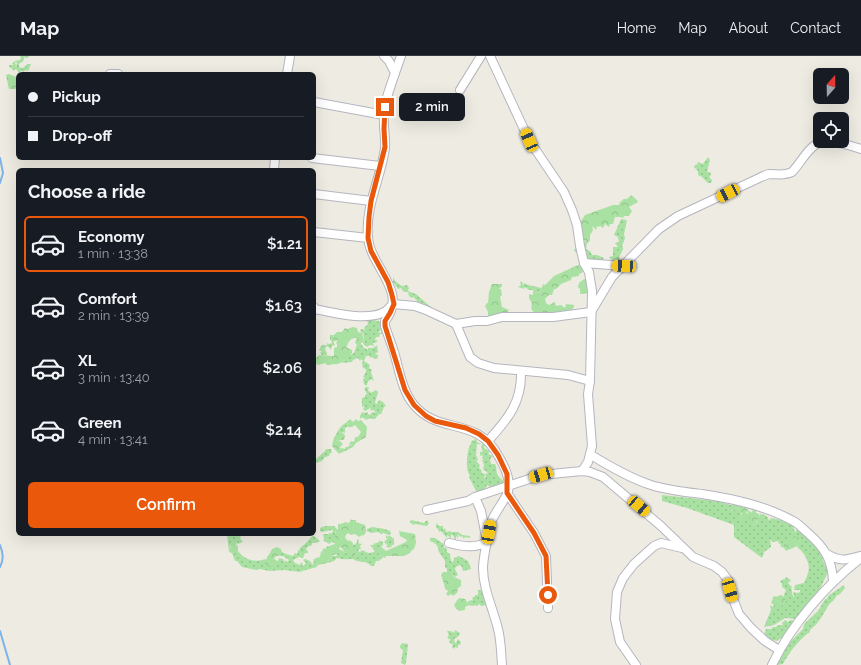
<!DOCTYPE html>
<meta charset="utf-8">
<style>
body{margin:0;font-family:Raleway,sans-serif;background:#242831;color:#f1f3f6;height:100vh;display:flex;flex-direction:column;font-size:15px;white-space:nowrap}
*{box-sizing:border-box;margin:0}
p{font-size:13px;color:#9ea1a6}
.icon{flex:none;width:22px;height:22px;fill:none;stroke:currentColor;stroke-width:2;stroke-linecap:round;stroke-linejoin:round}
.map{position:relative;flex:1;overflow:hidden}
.side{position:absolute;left:16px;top:112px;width:300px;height:368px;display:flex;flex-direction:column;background:#171b24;border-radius:6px;box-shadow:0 4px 16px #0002}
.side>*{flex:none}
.top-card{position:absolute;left:16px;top:16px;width:300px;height:88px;border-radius:6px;box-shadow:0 4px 16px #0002;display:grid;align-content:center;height:88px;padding:0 12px;background:#171b24}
.needle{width:26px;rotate:20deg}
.buttons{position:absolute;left:813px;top:12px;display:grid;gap:8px}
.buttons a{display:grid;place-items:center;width:36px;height:36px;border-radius:6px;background:#171b24;box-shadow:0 4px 16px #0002;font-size:20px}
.end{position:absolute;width:18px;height:18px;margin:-9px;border:5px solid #ea580c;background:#fff;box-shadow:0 0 0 2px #fff}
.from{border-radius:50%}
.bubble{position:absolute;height:28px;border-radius:6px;background:#171b24;box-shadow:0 4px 16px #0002;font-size:13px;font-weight:600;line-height:28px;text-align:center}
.car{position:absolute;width:12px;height:24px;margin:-12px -6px;border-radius:5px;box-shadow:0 0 3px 1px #0007;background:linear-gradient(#f5c518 24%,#345 0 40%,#f5c518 0 76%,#345 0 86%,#f5c518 0)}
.top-card b{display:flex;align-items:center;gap:14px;height:38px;font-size:15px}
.top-card b+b{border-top:1px solid #363941}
.top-card i{width:10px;height:10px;background:#f1f3f6}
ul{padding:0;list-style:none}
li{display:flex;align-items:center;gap:12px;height:56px;margin:0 8px 6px;padding:0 4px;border:2px solid transparent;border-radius:6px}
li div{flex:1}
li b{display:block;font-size:15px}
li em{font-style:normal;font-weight:600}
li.selected{border-color:#ea580c}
li>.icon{width:36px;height:36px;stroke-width:1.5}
h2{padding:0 12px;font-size:18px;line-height:48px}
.action{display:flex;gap:8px;margin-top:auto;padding:8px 12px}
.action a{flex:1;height:46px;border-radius:6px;background:#ea580c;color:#fff;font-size:16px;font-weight:600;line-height:46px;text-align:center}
header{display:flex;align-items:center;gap:24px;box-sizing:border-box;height:56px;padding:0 20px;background:#171b24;border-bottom:1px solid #363941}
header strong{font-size:19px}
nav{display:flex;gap:22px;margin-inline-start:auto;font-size:14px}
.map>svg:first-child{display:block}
</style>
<header>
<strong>Map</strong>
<nav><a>Home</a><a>Map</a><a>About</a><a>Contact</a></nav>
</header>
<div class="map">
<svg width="861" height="609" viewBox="0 0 861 609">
<defs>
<pattern id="green-dots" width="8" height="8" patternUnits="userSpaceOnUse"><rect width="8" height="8" fill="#a9e1a2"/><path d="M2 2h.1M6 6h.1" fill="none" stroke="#92c18c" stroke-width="1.8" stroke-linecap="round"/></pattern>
<pattern id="forest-crowns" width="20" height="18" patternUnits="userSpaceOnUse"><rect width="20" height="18" fill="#a9e1a2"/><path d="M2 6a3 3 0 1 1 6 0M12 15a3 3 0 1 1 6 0" fill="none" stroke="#92c18c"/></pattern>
</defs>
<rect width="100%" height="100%" fill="#eeece2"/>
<!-- green -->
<g fill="url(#green-dots)">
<path d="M 20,0 L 30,0 L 27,2 L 24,1 L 24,4 L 19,8 L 19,11 L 22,12 L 26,10 L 27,8 L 31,8 L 28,15 L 26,14 L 23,16 L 22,14 L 19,17 L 16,13 L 12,15 L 13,13 L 10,12 L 9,9 L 13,9 L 12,7 L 15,6 L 16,10 L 17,7 L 14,5 L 20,4 L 21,2 Z"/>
<path d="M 708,101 L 710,104 L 707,116 L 710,116 L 711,119 L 709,121 L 712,124 L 711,127 L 708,127 L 702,121 L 698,119 L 698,115 L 694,111 L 696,108 L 697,109 L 698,106 L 703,108 Z"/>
<path d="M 621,163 L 627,164 L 624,178 L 625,182 L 623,188 L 622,189 L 623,193 L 619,202 L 619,204 L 618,205 L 617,203 L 612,204 L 609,201 L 613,200 L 613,191 L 618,191 L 615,187 L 619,186 L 618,181 L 614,179 Z"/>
<path d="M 583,184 L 587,188 L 586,193 L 590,195 L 592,199 L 597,199 L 604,202 L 601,206 L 590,203 L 589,204 L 574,195 L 574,194 Z"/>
<path d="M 393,221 L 395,225 L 402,230 L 407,229 L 409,232 L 408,235 L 416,238 L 433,253 C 427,251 424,247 419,246 L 418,248 L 416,246 L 417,244 L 415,243 L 414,241 L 412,242 L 410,241 L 408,238 L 409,237 L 408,236 L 404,236 L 401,232 L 398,233 L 393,226 Z"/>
<path d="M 520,226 L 522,226 L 523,229 L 524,227 L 528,229 L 542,232 L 540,237 L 535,236 L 533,238 L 533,234 L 529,234 L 525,231 L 524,233 L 518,231 L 521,229 Z"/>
<path d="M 370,263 L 381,266 L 383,277 L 381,276 L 381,274 L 378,276 L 382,277 L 382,278 L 380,278 L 379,281 L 376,281 L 375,284 L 377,284 L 377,286 L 373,287 L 374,290 L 370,289 L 367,291 L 363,288 C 364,283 365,278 360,275 L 361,273 L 365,274 L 364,272 L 368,268 L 367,264 Z"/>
<path d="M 330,279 L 334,279 L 333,280 L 334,281 L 332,284 L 335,289 L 332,290 L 331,294 L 328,290 L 326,291 L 325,294 L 327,297 L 327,299 L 321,299 L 322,298 L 320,297 L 322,295 L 320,295 L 319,294 L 321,290 L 323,289 L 323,288 L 324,289 L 327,289 L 327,287 L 329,288 L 332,287 L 331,284 L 330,284 Z"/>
<path d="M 357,288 L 361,288 L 364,292 L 367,293 L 368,295 L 368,292 L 373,292 L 377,289 L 378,296 L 375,298 L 378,299 L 378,302 L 375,303 L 373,301 L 371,302 L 369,300 L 366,300 L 364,305 L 370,309 L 369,312 L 372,314 L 371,316 L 374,325 L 371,323 L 371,324 L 368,325 L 367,329 L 366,330 L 364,328 L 363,323 L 365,322 L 363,321 L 366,316 L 366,313 L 363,312 L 362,307 L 363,305 L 361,303 L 360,305 L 358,302 L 353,304 L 352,306 L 342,307 L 348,300 L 354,297 Z"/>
<path d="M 367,331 L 369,331 L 368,335 L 369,335 L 371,337 L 376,334 L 378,336 L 375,347 L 377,348 L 379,344 L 383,346 L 386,350 L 384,351 L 381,358 L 379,358 L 375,363 L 372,363 L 370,362 L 366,364 L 362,361 L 360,363 L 360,360 L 362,356 L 365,357 L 368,356 L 368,358 L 370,359 L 372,356 L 375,357 L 375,355 L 372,354 L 371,355 L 370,351 L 369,353 L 365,355 L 363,353 L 365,350 L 363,351 L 362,350 L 362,342 L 365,341 L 365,339 L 367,338 L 364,332 Z"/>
<path d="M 347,366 L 348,370 L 345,372 L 345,377 L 342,376 L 340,377 L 337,386 L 333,385 C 336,378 339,370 347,366 Z"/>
<path d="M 475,382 L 478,387 L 481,387 L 480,388 L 477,388 L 476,399 L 478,404 L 476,405 L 480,409 L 479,412 L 480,413 L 481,413 L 482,418 L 484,417 L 485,419 L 484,423 L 486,421 L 485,418 L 488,417 L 483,413 L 484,409 L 482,404 L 484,404 L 482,402 L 483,401 L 482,399 L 480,400 L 480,397 L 481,395 L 482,396 L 483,395 L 481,391 L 482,388 L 485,388 L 484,392 L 490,395 L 488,398 L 493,400 L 490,403 L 491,408 L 495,408 C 497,411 496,414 497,418 C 499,422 503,423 504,428 L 492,432 L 487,429 L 484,435 L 481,434 L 477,437 L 469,421 L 470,420 C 465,413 467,399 469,391 L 470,390 L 472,384 L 474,385 Z"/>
<path d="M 351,385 L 356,387 L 353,391 L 341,397 L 340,394 L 342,392 L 345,393 L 346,391 L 351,390 L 351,388 L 349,390 L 349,388 Z"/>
<path d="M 326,393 L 331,393 L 332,397 L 330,397 L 329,400 L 325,401 L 321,406 L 320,405 L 316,407 L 314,406 L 316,403 L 325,395 Z"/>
<path d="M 662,439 L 717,445 L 731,449 L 731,454 L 732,455 L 736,452 L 740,453 L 742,460 L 740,463 L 748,457 L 748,454 L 752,457 L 751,464 L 754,469 L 757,467 L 756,463 L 759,462 L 760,456 L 761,459 L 763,458 L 768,461 L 769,465 L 771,462 L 781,464 L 793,470 L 795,476 L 796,476 L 796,474 L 798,473 L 817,490 L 828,516 L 818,537 L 796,563 L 785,562 L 774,569 L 764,571 L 771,554 L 770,549 L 773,551 L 774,549 L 771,547 L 774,540 L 776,541 L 781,539 L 783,541 L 786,534 L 782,531 L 782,527 L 780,526 L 781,524 L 785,523 L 786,521 L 791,524 L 788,527 L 792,531 L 791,532 L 792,535 L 792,538 L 793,539 L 793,542 L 794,539 L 793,536 L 798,537 L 800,536 L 800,534 L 794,534 L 795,529 L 804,527 C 805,524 807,521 808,517 C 811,508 805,497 797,491 L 800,484 L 793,484 L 793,486 L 784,487 L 784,492 L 780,490 L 781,488 L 778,487 L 779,485 L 772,486 L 770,483 L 771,491 L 764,496 L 762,502 L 734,481 L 734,469 L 687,452 L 662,445 Z"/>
<path d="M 411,464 L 424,467 L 427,464 L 429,467 L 427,470 L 415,468 L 413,469 L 410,466 Z"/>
<path d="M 436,467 L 439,470 L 443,470 L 443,474 L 445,472 L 446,476 L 450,475 L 451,476 L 458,476 L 462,479 L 470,480 L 470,482 L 465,481 L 464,483 L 462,480 L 460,481 L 458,478 L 458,482 L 456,480 L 456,483 L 455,484 L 453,479 L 451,479 L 451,482 L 447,479 L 447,482 L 441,475 L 439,476 L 438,473 L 436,472 Z"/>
<path d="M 325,470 L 334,470 L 337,473 L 335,477 L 335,487 L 331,486 L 330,488 L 327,487 L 327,486 L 323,485 L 324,483 L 323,478 L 329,478 L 330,476 L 331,478 L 333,475 L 332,474 L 322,476 L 320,475 L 320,472 Z"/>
<path d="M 372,471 C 379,472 383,472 390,475 L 391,477 L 389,479 L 383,477 L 381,478 L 378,476 L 371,477 L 367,475 L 367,473 Z"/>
<path d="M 227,478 L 242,478 L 240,482 L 243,486 L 238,488 L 237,486 L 236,490 L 230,490 L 229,496 Z"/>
<path d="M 313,479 L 320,485 L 316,487 L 312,487 L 312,489 L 307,491 L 306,494 L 308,495 L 308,497 L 305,497 L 303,502 L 299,501 L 293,504 L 295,507 L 300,509 L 301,506 L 303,508 L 302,509 L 303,510 L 306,507 L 303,504 L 305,503 L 310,505 L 313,509 L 314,504 L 318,506 L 316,507 L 317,511 L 302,515 L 302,514 L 301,516 L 284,514 L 269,515 L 260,513 L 256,514 L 242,511 L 237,505 L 235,505 L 232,497 L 233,498 L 238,495 C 245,504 255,507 265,503 L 265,504 L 270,509 L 274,509 L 275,504 L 278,505 L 279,503 L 278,502 L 283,503 L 284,506 L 285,504 L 287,506 L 289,504 L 283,500 L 278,500 L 279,498 L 282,497 L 282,496 L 286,498 L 293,500 L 295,497 L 297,498 L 299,493 L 300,495 L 300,492 C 305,488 309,484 313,479 Z"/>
<path d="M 386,479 L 388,481 L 389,479 L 394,483 L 394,489 L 391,489 L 392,491 L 390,491 L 390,493 L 389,491 L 388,492 L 386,490 L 388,490 L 384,486 L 388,482 L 386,482 Z"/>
<path d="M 430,482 C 437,481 439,486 444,488 L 444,492 L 446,491 L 447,496 L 450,498 L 451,505 L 453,506 L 454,502 L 459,500 L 468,505 L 471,513 L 463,515 L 462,511 L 460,509 L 456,511 L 455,513 L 458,519 L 455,521 L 452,518 L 447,516 L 447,513 L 445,511 L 445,505 C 443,502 441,499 439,496 C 437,489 438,488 430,485 Z"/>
<path d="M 357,483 L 359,484 L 358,487 L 362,488 L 360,490 L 361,493 L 359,493 L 358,495 L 360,496 L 362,494 C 367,496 369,499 375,495 L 370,489 L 374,489 L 373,488 L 379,486 L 380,483 L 380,485 L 383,486 L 383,489 L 381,491 L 384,493 L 380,494 L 379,499 L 383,501 L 379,505 L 376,505 L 374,510 L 371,510 C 367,504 358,507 353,503 C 346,503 345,504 337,502 L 334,505 L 327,507 L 331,500 L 337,500 L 336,497 L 339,493 L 348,498 L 353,498 C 352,494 351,493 353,488 L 354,489 L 357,486 Z"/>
<path d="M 844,529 L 845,532 L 840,538 L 836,540 C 835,545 830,546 828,550 C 823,559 818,568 810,574 L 810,576 C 800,582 788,598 783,608 L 776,609 L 790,586 L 803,573 L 804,568 L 818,555 L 825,543 L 827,543 L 828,540 Z"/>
<path d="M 478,534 L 481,534 L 487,549 L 481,550 L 479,548 L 477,550 L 474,549 L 474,550 L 468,549 L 468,545 L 473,544 L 472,542 L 475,540 L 475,539 L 478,539 Z"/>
<path d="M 785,564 L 788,566 L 791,564 L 795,565 L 786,577 L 785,576 L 785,579 L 782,582 L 781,582 L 777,585 L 773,584 L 771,585 L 764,579 L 766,573 L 771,573 L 773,571 L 776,571 L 779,569 L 783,569 L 782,567 Z"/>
<path d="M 455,574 L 460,577 L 458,581 L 454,583 L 455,587 L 456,587 L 458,583 L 461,586 L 460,589 L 458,589 L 458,592 L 455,591 L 454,593 L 452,591 L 453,588 L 451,588 L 449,585 L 451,584 L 447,582 L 449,579 L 447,575 L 451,575 L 450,577 L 452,575 L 454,577 Z"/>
<path d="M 402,587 L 408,588 L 408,589 L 406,606 L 405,609 L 401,607 L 403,594 L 400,592 L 400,590 Z"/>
</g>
<!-- forest -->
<g fill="url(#forest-crowns)">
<path d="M 9,18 L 16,21 C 16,25 18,30 17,33 L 9,33 L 6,19 Z"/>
<path d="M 631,139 L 637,144 L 638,146 L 629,151 L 632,155 L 629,160 L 624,160 L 623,162 L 620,161 L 615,161 L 613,168 L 610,168 L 609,171 L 605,168 L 603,172 L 600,170 L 598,171 L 597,170 L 596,174 L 592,170 L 593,174 L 590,179 L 590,184 L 587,188 L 581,180 L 581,165 L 585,159 L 613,149 L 619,149 L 620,146 L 623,144 L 623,143 L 627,143 Z"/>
<path d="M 578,209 L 580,209 L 583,214 L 582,217 L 579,218 L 579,220 L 572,221 L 571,224 L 561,228 L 556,233 L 554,233 L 552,239 L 549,239 L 545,243 L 546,247 L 549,249 L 555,246 L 556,250 L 561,249 L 565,252 L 566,248 L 574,249 L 574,251 L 570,256 L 535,259 L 531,252 L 532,248 L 529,242 L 529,238 L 532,239 L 535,236 L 540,237 L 543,228 L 545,229 L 554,220 Z"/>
<path d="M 584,223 L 589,224 L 588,237 L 580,238 L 580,233 L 578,231 L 579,227 Z"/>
<path d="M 492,228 L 502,228 L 502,230 L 499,233 L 501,233 L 502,239 L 500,241 L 502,251 L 509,254 L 506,258 L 488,262 L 488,256 L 485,250 L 487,247 L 488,247 L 489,236 Z"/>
<path d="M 353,271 L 357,272 L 358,276 L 362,277 L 364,285 L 359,289 L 356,288 L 355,286 L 357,282 C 349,281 349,287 346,291 L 352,294 L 352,297 C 345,303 341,310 332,308 L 331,309 L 327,309 L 325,307 L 318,309 L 315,307 L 314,302 L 315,303 L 319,299 L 334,300 L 334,292 L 337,291 L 337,288 L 336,287 L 338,284 L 333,286 L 332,284 L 334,281 L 333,280 L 337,276 L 342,276 L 345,272 L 347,273 Z"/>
<path d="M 350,363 L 353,366 L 356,363 L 358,365 L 361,364 L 367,371 L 366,381 L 356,387 L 354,386 L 355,381 L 358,381 L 361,376 L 355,369 L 352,371 L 348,371 L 347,366 Z"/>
<path d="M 340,375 L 345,379 L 344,384 L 339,384 L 343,388 L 340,391 L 342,396 L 339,398 L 332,390 L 333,385 L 338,385 L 337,381 Z"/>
<path d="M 736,448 L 744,450 L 748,454 L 746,458 L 745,464 L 743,466 L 740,464 L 740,462 L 742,460 L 742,457 L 739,457 L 740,453 L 736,452 L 732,455 L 731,454 L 731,449 Z"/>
<path d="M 753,454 L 756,455 L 756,457 L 759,458 L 759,462 L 756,464 L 757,467 L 754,469 L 749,467 L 751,464 L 749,461 Z"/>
<path d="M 351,463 L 352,464 L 356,464 L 356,466 L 365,469 C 365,474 369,474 363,480 L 362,479 L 359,481 L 355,478 L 351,479 L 348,477 L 346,479 L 345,482 L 347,483 L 346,484 L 351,485 L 353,487 L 352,495 L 354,499 L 351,502 L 345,496 L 344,496 L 342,492 L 340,491 L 339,493 L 339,497 L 331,500 L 327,507 L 318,509 L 317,511 L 316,507 L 318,506 L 315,507 L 315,505 L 313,504 L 316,502 L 320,501 L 321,495 L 323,497 L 322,495 L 323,494 L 323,492 L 326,493 L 326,491 L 335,488 L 334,485 L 336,474 L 338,473 L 338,468 L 341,468 L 345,466 L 349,467 Z"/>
<path d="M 399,475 L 415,478 L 416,487 L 414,493 L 412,494 L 410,497 L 404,500 L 386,500 L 385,502 L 379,499 L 378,497 L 380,494 L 384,493 L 386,495 L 406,486 L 407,484 L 400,480 Z"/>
<path d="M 794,480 L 800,482 C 800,492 793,491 786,495 L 784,492 L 784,487 L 788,483 L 793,486 Z"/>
<path d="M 231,489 L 238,490 L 238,495 L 236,499 L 229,496 Z"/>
<path d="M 277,491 L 281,493 L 282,497 L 274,502 L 276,505 L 273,510 L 267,510 L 265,507 L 265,504 L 267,502 L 267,501 L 270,497 L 272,493 Z"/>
<path d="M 443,516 L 450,516 L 454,521 L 461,524 L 461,530 L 458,532 L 457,537 L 453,540 L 451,538 L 448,540 L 446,538 L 448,535 L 445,533 L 444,528 L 441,519 Z"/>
<path d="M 781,539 L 786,544 L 786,548 L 782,550 L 777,548 L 773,544 L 774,540 L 776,541 Z"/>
<path d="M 460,542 L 465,543 L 469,549 L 465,551 L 465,554 L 459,555 L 455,551 L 454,549 L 458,543 Z"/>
</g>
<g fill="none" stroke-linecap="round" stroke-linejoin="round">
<!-- stream -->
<g stroke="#7cb2e9" stroke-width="2">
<path d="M 0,102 L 3,117 L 0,127"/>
<path d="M 0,489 C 3,497 4,503 0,511"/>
<path d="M 0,575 L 10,609"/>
</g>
<!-- minor casing -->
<g stroke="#b5b5c0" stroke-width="10">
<g id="minor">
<path d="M 384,0 L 389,5 L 395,17 C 390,32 384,46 384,61 C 383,71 386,82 385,92 C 381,122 365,150 368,181 C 370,211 409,235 385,265 L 385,270 C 388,279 391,287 394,296 C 399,313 402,335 414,349 C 440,380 477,359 499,401 C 505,411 512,426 507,438 C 503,447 496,455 492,464 C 489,471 483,504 483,512 C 483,533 493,552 498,573 C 501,584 501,597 502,609"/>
<path d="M 490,0 L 529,84 L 564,136 L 572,154 L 577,169 L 580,190 L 584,207 L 589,216 L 592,235 L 590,325 L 588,338 L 592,390 L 588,406 L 582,415"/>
<path d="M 395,17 L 401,0"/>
<path d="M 110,18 L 118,18"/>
<path d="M 287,18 L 290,0"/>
<path d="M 460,34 L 481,0"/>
<path d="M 314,46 L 384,59"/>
<path d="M 312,102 L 380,110"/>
<path d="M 274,114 L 275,102"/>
<path d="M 314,138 L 371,145"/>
<path d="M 314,176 L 368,182"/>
<path d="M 584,207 L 624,210"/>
<path d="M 393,248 L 415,250 L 426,254 L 456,268 L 470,301 L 478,307 L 494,312 L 568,319 L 590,325"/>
<path d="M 314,251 L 315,253 C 334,257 369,266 386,255 C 388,253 391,250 393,248"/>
<path d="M 456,268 L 475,265 L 487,265 L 502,261 L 553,261 L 591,256 L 612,221 L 659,173 L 678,160 L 757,123 C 761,121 765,119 769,118 C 778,118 784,120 792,116 C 800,108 806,95 815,89 C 825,82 850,89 861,93"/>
<path d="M 488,385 C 508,363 522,346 521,316"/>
<path d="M 591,399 C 609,410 628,421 648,428 C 665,434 684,436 702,438 C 734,443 767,450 795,466 C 800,469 804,474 809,478 C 825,492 832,504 833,525"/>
<path d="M 507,437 L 534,477 L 546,500 L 548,552"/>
<path d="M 427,454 L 468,445 L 475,441 L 541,419 L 582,415 L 590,416 L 603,421 L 661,470 L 693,501 L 714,510 L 722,516 L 728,524 L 733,543 L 739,558 L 751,572 L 765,585 L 779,594"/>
<path d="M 449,487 C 461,490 475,493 487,486 L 481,455 L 475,441"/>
<path d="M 827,498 C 841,506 846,504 860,500"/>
<path d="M 636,609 L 620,586 L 615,563 L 617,536 L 623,522 L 634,508 L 654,490 L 661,487 L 682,492"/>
<path d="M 772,609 C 791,569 826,529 861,502"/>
</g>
</g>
<!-- minor -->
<use href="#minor" stroke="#fff" stroke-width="8"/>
</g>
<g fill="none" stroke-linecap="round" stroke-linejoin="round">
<!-- route -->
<path stroke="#ea580c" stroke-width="5" d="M 385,51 L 384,73 L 385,91 L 371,145 L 369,161 L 368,182 L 371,195 L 388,226 L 392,239 L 394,248 L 390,257 L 385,265 L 385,270 L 405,334 L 414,349 L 426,360 L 435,365 L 466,372 L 479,378 L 488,385 L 498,399 L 507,418 L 507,437 L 534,477 L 546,500 L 548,539"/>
</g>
</svg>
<div class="buttons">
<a><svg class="needle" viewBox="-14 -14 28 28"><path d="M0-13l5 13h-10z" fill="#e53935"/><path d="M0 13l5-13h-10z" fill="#9ea1a6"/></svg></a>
<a><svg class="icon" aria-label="locate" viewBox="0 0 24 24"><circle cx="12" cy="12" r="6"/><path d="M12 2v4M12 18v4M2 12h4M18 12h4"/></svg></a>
</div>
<i class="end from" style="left:548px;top:539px"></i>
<i class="end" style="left:385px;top:51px"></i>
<div class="bubble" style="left:399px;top:37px;width:66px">2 min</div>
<i class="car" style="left:529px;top:84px;rotate:337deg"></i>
<i class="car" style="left:728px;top:137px;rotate:243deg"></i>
<i class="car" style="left:624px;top:210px;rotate:273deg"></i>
<i class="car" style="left:541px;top:419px;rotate:254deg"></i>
<i class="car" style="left:639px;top:450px;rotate:130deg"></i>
<i class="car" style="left:489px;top:476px;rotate:10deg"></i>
<i class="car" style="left:730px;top:534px;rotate:164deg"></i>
<div class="top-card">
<b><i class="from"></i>Pickup</b>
<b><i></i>Drop-off</b>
</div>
<section class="side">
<h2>Choose a ride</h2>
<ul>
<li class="selected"><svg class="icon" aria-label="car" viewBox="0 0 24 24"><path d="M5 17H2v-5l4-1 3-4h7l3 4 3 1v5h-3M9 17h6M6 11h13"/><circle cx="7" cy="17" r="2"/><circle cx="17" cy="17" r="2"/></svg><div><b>Economy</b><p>1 min · 13:38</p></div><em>$1.21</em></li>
<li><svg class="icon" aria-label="car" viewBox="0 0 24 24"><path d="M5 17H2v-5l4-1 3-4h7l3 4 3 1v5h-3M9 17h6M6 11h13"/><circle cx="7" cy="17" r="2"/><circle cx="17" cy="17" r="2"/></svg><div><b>Comfort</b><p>2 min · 13:39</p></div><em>$1.63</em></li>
<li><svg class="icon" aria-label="car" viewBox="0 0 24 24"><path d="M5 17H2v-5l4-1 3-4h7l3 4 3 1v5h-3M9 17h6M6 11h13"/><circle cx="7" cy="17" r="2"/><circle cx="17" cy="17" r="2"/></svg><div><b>XL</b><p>3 min · 13:40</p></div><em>$2.06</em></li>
<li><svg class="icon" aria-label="car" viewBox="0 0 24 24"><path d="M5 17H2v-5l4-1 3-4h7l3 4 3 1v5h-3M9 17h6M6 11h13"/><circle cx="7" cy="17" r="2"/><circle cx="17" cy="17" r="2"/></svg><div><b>Green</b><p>4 min · 13:41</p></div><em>$2.14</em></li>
</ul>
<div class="action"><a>Confirm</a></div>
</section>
</div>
